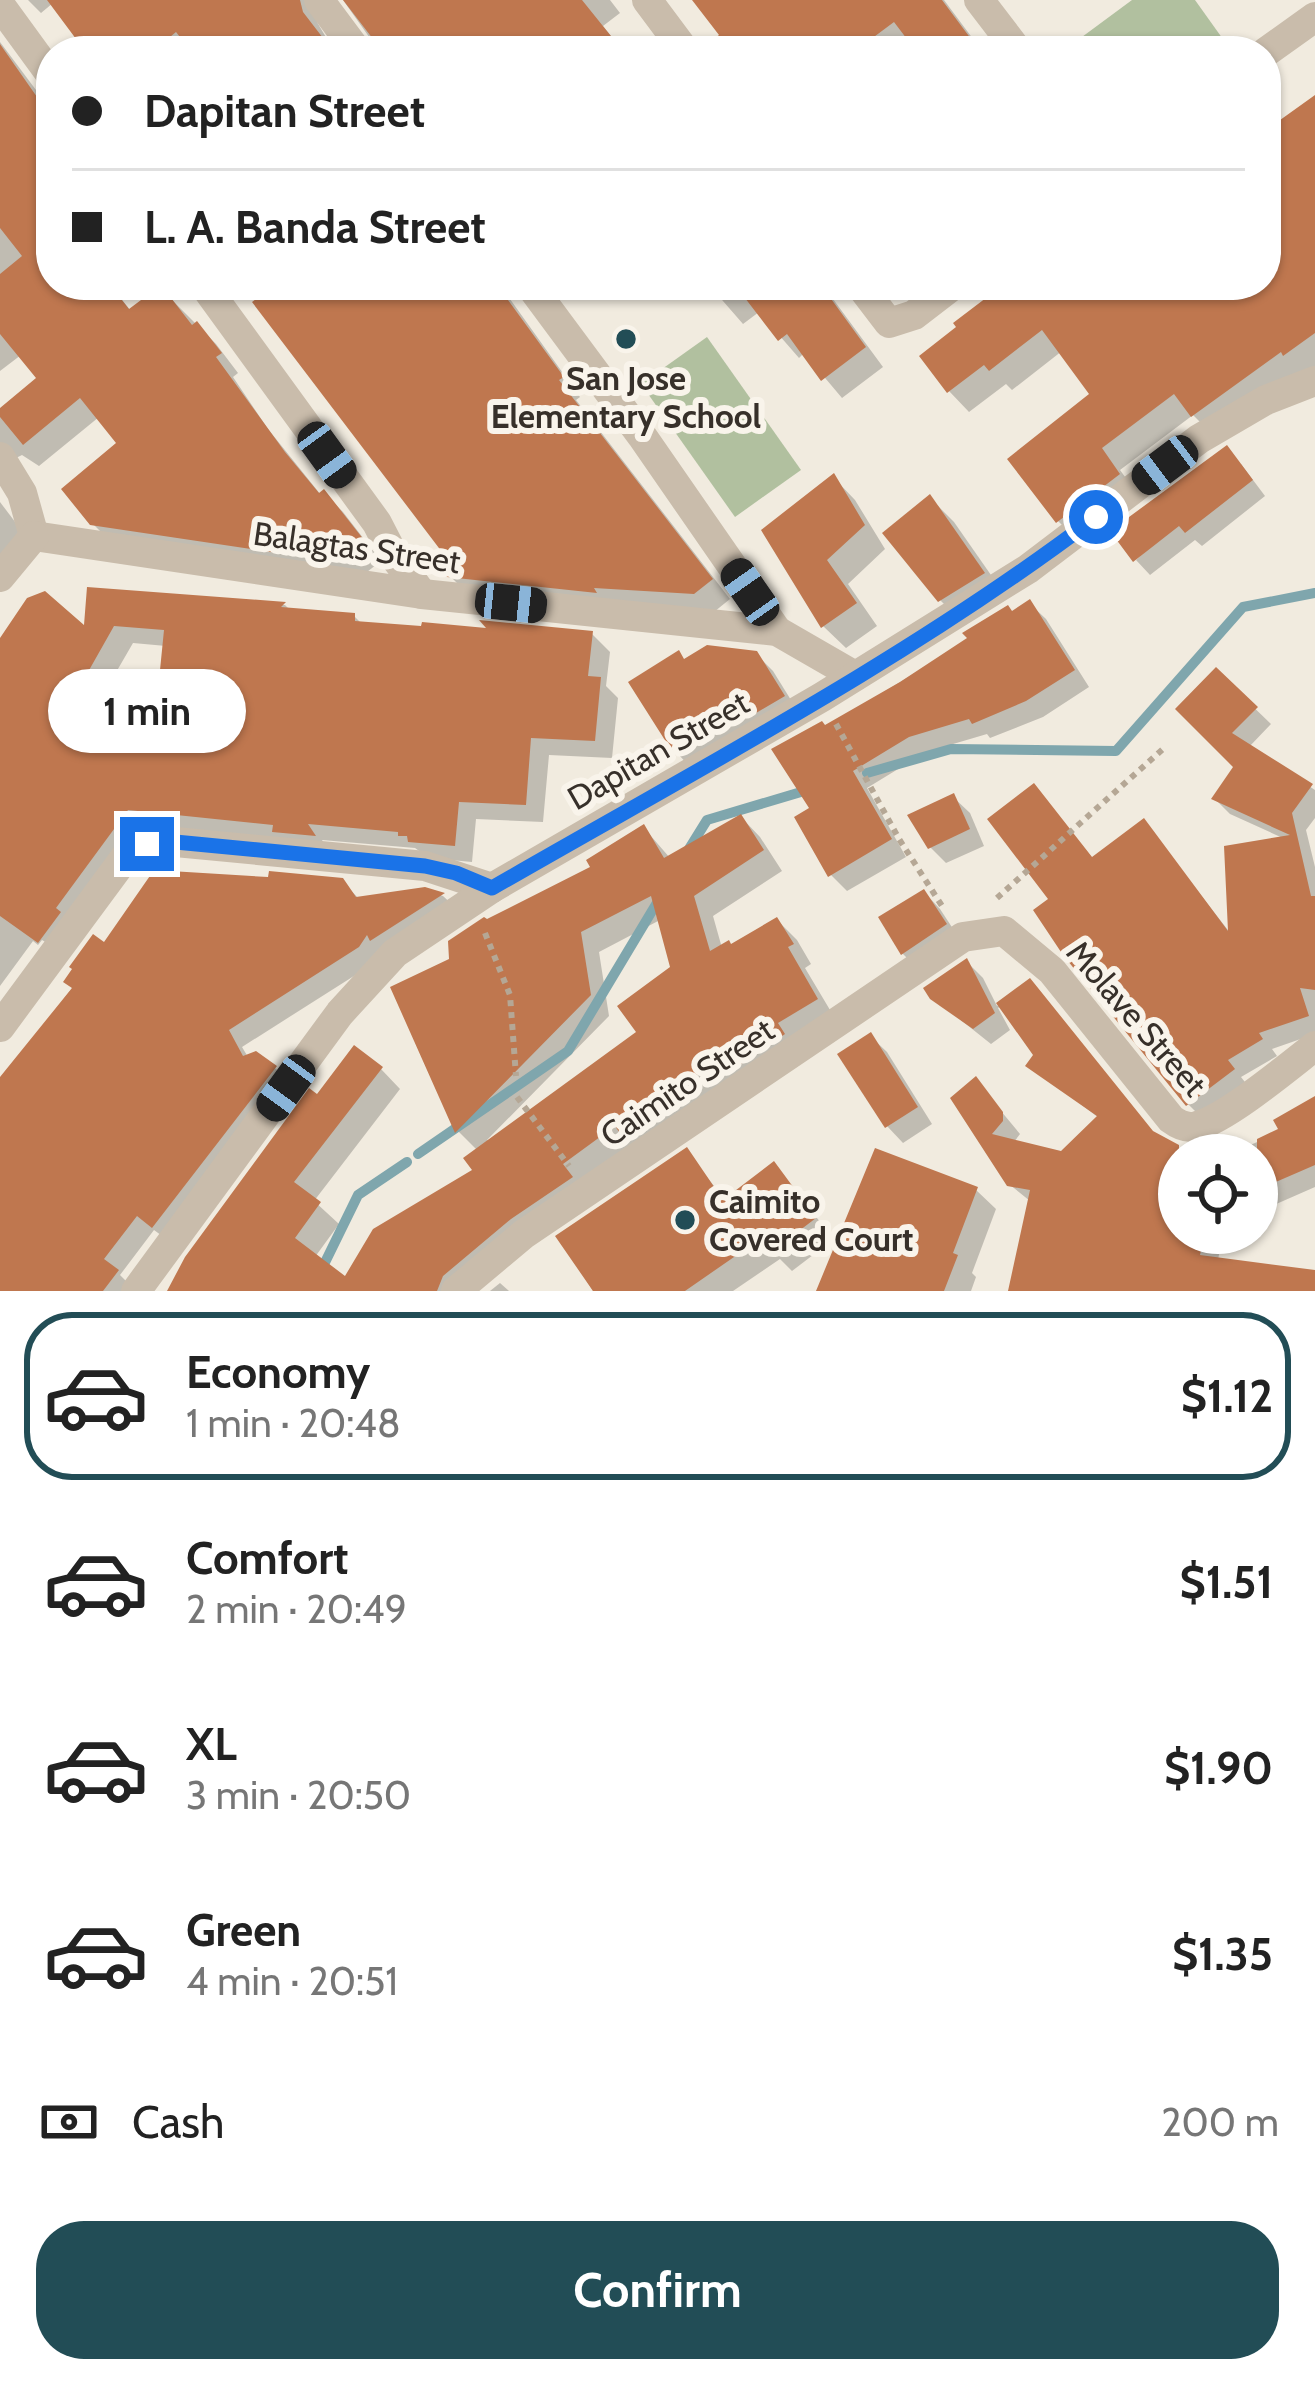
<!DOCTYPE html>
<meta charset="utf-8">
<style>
body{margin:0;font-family:Cabin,sans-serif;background:#f2f2f2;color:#222;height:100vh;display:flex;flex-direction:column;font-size:45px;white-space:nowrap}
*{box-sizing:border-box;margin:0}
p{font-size:39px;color:#767676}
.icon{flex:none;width:66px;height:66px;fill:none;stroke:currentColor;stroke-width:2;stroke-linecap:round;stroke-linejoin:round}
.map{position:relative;height:1291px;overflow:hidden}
.details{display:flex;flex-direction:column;background:#fff;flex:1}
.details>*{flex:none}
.banner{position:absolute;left:36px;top:36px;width:1245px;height:264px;border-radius:48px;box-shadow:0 3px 9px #0004;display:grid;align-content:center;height:264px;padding:0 36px;background:#fff}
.tools{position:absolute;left:1158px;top:1134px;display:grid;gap:24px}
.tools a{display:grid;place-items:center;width:120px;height:120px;border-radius:50%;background:#fff;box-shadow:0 3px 9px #0004;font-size:60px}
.end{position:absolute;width:54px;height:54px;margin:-27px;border:15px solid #1a73e8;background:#fff;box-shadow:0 0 0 6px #fff}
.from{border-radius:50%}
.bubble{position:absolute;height:84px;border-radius:42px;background:#fff;box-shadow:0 3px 9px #0004;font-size:39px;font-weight:700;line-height:84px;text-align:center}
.car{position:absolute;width:36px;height:72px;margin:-36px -18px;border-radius:15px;box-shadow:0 0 9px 3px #0007;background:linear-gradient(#222 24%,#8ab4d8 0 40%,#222 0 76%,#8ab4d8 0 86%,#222 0)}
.banner b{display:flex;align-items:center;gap:42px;height:114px;font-size:45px}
.banner b+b{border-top:3px solid #e0e0e0}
.banner i{width:30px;height:30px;background:#222}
ul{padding:21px 0 0;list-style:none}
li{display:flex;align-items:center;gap:36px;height:168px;margin:0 24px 18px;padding:0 12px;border:6px solid transparent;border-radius:48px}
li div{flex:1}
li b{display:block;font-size:45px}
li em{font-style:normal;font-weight:700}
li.selected{border-color:#224d56}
li>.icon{width:108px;height:108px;stroke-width:1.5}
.pay{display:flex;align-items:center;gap:30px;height:132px;padding:0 36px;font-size:45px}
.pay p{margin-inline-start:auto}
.action{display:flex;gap:24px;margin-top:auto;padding:24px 36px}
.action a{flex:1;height:138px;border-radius:48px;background:#224d56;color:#fff;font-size:48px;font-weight:700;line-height:138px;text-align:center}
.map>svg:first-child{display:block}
</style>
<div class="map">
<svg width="1315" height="1291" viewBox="0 0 1315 1291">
<rect width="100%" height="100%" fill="#f1ebdf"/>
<!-- grass -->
<g fill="#b1c09f">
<path d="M 1132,0 L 1195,0 L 1225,42 L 1213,51 L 1063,51 Z"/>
<path d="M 707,337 L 801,470 L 735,517 L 641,384 Z"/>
</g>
<!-- shadow -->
<g fill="#0003" fill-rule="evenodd">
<path d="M 28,0 L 334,0 L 317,22 L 334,51 L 72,51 L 83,43 L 53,3 L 41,13 Z"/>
<path d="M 343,0 L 610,0 L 620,13 L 603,26 L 623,51 L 379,51 Z"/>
<path d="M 695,0 L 944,0 L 982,51 L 732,51 Z"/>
<path d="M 0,42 L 39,94 L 51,95 L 51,285 L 110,285 L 131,311 L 160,288 L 216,344 L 238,373 L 233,377 L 268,429 L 321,495 L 324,493 L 343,512 L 381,561 L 358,579 L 112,543 L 92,523 L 120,444 L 99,417 L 39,466 L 22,455 L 2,465 L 0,473 L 0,412 L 41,379 L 21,355 L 0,371 Z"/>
<path d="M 1315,98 L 1315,369 L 1214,436 L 1193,415 L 1120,470 L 1139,496 L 1079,542 L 1058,521 L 1094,395 L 1062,351 L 1012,390 L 1006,384 L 969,412 L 949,391 L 1008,285 L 1266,285 L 1266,111 L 1278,125 Z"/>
<path d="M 278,285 L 500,285 L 580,397 L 576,400 L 730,599 L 714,612 L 469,595 L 449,575 L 449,556 Z"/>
<path d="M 709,285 L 836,285 L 842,293 L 833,299 L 883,367 L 842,398 L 804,353 L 799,358 L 759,312 L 743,324 Z"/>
<path d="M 906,285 L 951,285 L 926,305 Z"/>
<path d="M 1241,464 L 1265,496 L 1202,546 L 1195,540 L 1150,575 L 1136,560 Z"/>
<path d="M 833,477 L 855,500 L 885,549 L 848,584 L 877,626 L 846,648 L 823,626 L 765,530 Z"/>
<path d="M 930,498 L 954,522 L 1007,598 L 965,625 L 940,600 Z"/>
<path d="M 0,502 L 25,535 L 0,566 Z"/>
<path d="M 90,590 L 285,605 L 290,610 L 354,616 L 362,624 L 592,634 L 610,652 L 606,686 L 618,698 L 612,758 L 549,755 L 543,822 L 476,819 L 472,862 L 429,858 L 415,848 L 322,840 L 330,852 L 286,841 L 145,827 L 72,927 L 62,952 L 42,940 L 38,945 L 33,941 L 0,986 L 0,643 L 86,631 ZM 133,643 L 166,646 L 160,703 L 100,700 Z"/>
<path d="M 1029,603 L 1046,619 L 1089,687 L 1043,717 L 990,738 L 987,734 L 926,752 L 867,788 L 906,857 L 847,891 L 831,875 L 813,809 L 825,728 Z"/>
<path d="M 756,654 L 773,671 L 799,713 L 694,771 L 678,754 L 686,661 Z"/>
<path d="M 1216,671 L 1271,724 L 1249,747 L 1315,790 L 1315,818 L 1306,830 L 1315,867 L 1315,1034 L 1272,1049 L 1277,1056 L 1241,1077 L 1248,1086 L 1202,1118 L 1187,1103 L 1052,899 L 1034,787 L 1094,860 L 1144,822 L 1231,934 L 1285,839 L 1230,814 L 1215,799 L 1236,766 Z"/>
<path d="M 953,797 L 970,813 L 984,846 L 946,863 L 930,847 Z"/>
<path d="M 741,817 L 760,837 L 782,871 L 713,916 L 722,948 L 732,947 L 777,920 L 797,940 L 811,964 L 805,968 L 836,1020 L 468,1291 L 171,1291 L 188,1258 L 317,1098 L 381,1069 L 400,1089 L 314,1201 L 339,1224 L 315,1257 L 345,1281 L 476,1171 L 478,1151 L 458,1131 L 394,989 L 452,961 L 594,868 L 644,828 L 670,858 ZM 660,920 L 673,968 L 640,1033 L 490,1142 L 487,1140 L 609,1016 L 599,952 Z"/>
<path d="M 342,881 L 360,900 L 425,890 L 443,896 L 458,910 L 242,1047 L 248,1057 L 275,1068 L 291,1084 L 169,1241 L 154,1230 L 120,1275 L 133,1288 L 131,1291 L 0,1291 L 0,1083 L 104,946 Z"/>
<path d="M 924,892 L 940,909 L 961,941 L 919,970 L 903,954 L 882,918 Z"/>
<path d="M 967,962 L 983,978 L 997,1006 L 1030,982 L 1157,1137 L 1178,1148 L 1221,1155 L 1179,1155 L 1179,1233 L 1223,1233 L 1218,1260 L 1315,1281 L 1315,1291 L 1009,1291 L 1030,1201 L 1009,1184 L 954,1099 L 976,1081 L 1020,1134 L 1014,1142 L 1062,1154 L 1099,1118 L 1029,1065 L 1037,1056 L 1001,1006 L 998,1008 L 1010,1030 L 991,1044 L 932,997 Z"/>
<path d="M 870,1036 L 887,1052 L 932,1124 L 903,1143 L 887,1126 Z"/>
<path d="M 1315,1099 L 1315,1187 L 1265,1209 L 1257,1201 L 1257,1155 L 1232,1153 L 1282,1131 Z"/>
<path d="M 686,1151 L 726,1201 L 774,1165 L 834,1239 L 792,1271 L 780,1259 L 733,1291 L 593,1291 L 559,1237 Z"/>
<path d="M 876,1152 L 976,1190 L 996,1209 L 972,1273 L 976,1277 L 971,1291 L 819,1291 Z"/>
<path d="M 500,1283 L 509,1291 L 490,1291 Z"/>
</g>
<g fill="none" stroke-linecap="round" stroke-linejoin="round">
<!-- stream -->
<g stroke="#7fa6ad" stroke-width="10">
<path d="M 867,773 L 951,749 L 1116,751 L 1243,607 L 1315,593"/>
<path d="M 689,849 L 707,820 L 811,789"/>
<path d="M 418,1154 L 568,1051 L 661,896"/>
<path d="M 311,1291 L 358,1195 L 407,1162"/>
</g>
</g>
<!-- building -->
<g fill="#bf774f" fill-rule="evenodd">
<path d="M 47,0 L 300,0 L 303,12 L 333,51 L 191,51 L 176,32 L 153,51 L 85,51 Z"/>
<path d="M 343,0 L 582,0 L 623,51 L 376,51 L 373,39 Z"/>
<path d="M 692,0 L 942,0 L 980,51 L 916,51 L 894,22 L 855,51 L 704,51 L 704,47 L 719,35 Z"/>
<path d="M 0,44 L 51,117 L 51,285 L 110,285 L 129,309 L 161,285 L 192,325 L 197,321 L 222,353 L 216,357 L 285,452 L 319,493 L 324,489 L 364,540 L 338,562 L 90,525 L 61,489 L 116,443 L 80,398 L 23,445 L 0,417 L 0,408 L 36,378 L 0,334 L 0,274 L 22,256 L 0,228 Z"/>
<path d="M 1315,95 L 1315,333 L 1283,356 L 1281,352 L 1191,417 L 1174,394 L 1102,448 L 1120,474 L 1056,523 L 1007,459 L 1089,394 L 1042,330 L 989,371 L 984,365 L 947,393 L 919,356 L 956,327 L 953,323 L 1003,285 L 1266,285 L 1266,130 Z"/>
<path d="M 274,285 L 497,285 L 564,377 L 559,380 L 713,579 L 694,594 L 594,588 L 597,593 L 447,577 L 436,563 L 445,556 L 252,302 Z"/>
<path d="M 735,285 L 821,285 L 866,347 L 821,381 L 787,334 L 778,341 Z"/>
<path d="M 1227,445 L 1253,480 L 1185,533 L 1179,526 L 1133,562 L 1110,531 Z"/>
<path d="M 834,473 L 865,525 L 827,560 L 857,603 L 821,628 L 761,530 Z"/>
<path d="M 930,494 L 985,573 L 938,602 L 882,533 Z"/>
<path d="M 87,587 L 286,602 L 281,607 L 355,613 L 355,621 L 421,626 L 422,622 L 486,628 L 479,620 L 593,631 L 588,676 L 601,677 L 595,741 L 531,738 L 526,805 L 459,802 L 455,846 L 408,842 L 407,836 L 398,836 L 398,832 L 308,824 L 316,836 L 272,832 L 273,825 L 128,810 L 56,908 L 61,912 L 38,943 L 0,916 L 0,638 L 27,598 L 45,591 L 84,625 ZM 114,626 L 164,630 L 157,700 L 75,695 Z"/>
<path d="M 1030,599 L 1075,670 L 1026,701 L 972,724 L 969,719 L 909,737 L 853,771 L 892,839 L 828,877 L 794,817 L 809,808 L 771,749 L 822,721 L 825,725 L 900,682 L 967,638 L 962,633 L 1008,605 L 1012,611 Z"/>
<path d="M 707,645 L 757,651 L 785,696 L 751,716 L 748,711 L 675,756 L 628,682 L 679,650 L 684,659 Z"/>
<path d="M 1216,667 L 1258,707 L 1232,733 L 1313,784 L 1292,813 L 1311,896 L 1315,896 L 1315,990 L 1300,988 L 1309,1016 L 1259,1033 L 1263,1039 L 1228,1060 L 1235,1069 L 1186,1106 L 1063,955 L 1033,910 L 1048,899 L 987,819 L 1034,783 L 1092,857 L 1144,818 L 1228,931 L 1224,846 L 1290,835 L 1211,799 L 1233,767 L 1175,709 Z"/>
<path d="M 954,793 L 970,829 L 928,849 L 907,815 Z"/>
<path d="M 741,814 L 764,850 L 694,896 L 710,951 L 729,940 L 731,944 L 777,917 L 794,944 L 788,947 L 818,999 L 778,1023 L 785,1034 L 733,1069 L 725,1055 L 673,1093 L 675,1096 L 659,1108 L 665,1115 L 626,1142 L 615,1126 L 563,1164 L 573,1177 L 511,1219 L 443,1276 L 437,1291 L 167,1291 L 185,1257 L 309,1088 L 317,1094 L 354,1045 L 383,1067 L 294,1182 L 321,1202 L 295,1238 L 345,1276 L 373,1229 L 472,1170 L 463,1158 L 636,1032 L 617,1006 L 670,967 L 651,896 L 581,932 L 591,995 L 455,1133 L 390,987 L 449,959 L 448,941 L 484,917 L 487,919 L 590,867 L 586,860 L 644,824 L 664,858 Z"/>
<path d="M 154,870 L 268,877 L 269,871 L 343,878 L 356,897 L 425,887 L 445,893 L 370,941 L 367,935 L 359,947 L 229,1030 L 243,1056 L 256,1051 L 277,1066 L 152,1228 L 137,1216 L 104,1259 L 119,1270 L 103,1291 L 0,1291 L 0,1077 L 72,988 L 63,982 L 72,969 L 69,967 L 93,934 L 104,942 Z"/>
<path d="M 924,889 L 947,924 L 901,955 L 878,917 Z"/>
<path d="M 967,958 L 995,1013 L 973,1029 L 930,999 L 923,988 Z"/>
<path d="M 1030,978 L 1153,1131 L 1179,1145 L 1179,1233 L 1205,1233 L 1200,1255 L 1315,1270 L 1315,1291 L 1008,1291 L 1030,1190 L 1007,1186 L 950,1098 L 976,1076 L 1003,1112 L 1003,1121 L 992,1134 L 1061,1151 L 1097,1116 L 1025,1066 L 1033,1055 L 996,1003 Z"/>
<path d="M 871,1032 L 918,1107 L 885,1128 L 837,1054 Z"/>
<path d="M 1315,1096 L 1315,1165 L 1257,1190 L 1257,1139 L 1278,1129 L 1273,1120 Z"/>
<path d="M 687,1147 L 723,1200 L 774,1161 L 816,1218 L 770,1253 L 760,1239 L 685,1291 L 593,1291 L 555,1236 Z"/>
<path d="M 875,1148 L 978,1187 L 953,1253 L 958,1255 L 944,1291 L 816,1291 Z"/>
</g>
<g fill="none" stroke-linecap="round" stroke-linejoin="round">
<!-- path -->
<g stroke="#b5a795" stroke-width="6" stroke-dasharray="6 6" stroke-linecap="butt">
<path d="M 836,724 L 899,839 L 944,909"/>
<path d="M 997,898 L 1164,748"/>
<path d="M 485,933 L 510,995 L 516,1076"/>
<path d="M 517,1097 L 569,1166"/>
</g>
<!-- minor -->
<g stroke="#c9bcab" stroke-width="30">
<path d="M 319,0 L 357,51"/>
<path d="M 647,0 L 685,51"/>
<path d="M 979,0 L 1018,51"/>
<path d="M 0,5 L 51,75"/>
<path d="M 1266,52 L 1315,17"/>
<path d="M 204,285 L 377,523 L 394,556 L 422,594"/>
<path d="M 530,285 L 642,436 L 777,631"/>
<path d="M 860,285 L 889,323 L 914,315 L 953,285"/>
<path d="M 0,457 L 22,493 L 34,536"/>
<path d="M 34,536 L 422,594 L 777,631 L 855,676"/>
<path d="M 0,577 L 34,536"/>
<path d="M 0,1027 L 127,855 L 147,843 L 165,841 L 425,866 L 492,888"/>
<path d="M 136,1291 L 340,1013 L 395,953 L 492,888 L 822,697 L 1028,569 L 1199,439 L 1266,400 L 1315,381"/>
<path d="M 456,1291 L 524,1234 L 963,937 L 1004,931 L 1052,971 L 1171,1119 C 1179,1125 1187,1129 1197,1126 C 1227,1118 1288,1067 1315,1046"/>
</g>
</g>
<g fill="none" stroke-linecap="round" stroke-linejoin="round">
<!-- route -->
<path stroke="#1a73e8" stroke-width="15" d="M 147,844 L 165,841 L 425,866 L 456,873 L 492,888 C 695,771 910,658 1096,517"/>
</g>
<!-- markers -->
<g fill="#224d56" stroke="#f9f4eb" stroke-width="4.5">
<circle cx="626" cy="339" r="12"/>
<circle cx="685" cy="1220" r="12"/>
</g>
<g text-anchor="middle" stroke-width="12" stroke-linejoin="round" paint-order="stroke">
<!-- poi labels -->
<g font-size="33" font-weight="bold" fill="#37302a" stroke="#f9f4eb">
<text x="626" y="390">San Jose<tspan x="626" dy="38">Elementary School</tspan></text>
<text x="709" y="1213" text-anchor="start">Caimito<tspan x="709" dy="38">Covered Court</tspan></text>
</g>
<!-- street labels -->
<g font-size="33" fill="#37302a" stroke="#f9f4eb">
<text transform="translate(357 547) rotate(8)" y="12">Balagtas Street</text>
<text transform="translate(658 750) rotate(-30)" y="12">Dapitan Street</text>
<text transform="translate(1137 1018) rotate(49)" y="12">Molave Street</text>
<text transform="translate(687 1082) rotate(-34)" y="12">Caimito Street</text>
</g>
</g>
</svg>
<div class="tools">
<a><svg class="icon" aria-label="locate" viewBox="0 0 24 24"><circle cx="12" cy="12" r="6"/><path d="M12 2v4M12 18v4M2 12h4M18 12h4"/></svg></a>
</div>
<i class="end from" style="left:1096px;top:517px"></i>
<i class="end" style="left:147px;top:844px"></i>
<div class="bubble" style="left:48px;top:669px;width:198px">1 min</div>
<i class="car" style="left:327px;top:455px;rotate:144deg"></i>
<i class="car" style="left:1165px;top:465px;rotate:233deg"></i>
<i class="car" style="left:750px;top:592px;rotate:325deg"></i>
<i class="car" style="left:511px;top:603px;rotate:96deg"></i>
<i class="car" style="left:286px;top:1088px;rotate:216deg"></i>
<div class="banner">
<b><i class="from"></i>Dapitan Street</b>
<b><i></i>L. A. Banda Street</b>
</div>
</div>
<section class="details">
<ul>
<li class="selected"><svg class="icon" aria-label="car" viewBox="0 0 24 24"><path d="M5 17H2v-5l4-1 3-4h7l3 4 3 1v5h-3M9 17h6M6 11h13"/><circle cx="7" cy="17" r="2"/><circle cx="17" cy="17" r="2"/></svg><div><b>Economy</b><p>1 min · 20:48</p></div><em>$1.12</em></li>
<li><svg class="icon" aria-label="car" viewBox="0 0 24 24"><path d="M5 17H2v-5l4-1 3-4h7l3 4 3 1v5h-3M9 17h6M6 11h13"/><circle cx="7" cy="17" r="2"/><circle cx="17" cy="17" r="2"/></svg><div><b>Comfort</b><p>2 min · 20:49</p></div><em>$1.51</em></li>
<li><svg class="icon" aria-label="car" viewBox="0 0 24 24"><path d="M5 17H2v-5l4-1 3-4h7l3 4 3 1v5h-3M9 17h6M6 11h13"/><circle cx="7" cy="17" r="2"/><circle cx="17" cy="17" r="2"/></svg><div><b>XL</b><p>3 min · 20:50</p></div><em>$1.90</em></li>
<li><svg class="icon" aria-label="car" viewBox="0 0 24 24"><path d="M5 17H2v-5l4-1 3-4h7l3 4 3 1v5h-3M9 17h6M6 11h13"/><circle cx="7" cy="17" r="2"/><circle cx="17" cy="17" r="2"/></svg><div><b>Green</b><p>4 min · 20:51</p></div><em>$1.35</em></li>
</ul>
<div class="pay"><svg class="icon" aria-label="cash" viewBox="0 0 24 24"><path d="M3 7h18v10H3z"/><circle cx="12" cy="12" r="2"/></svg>Cash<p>200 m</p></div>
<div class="action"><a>Confirm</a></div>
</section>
